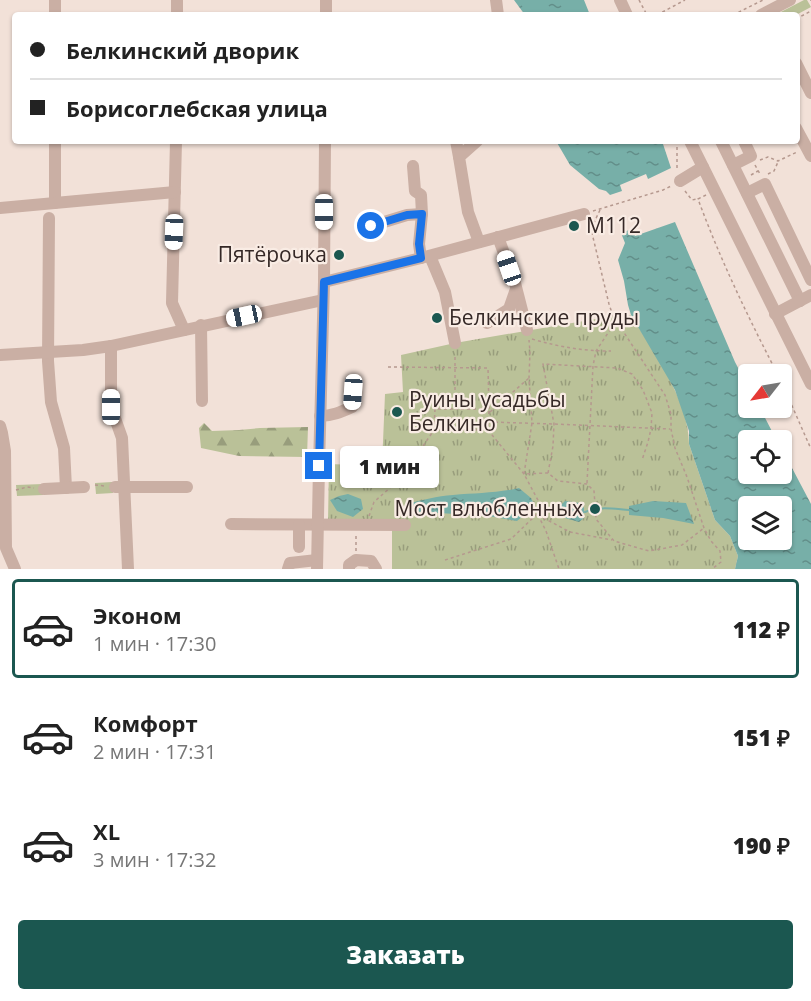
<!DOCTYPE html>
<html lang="ru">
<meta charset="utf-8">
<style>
body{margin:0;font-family:"Open Sans",sans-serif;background:#f2f2f2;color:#222;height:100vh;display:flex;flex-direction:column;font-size:22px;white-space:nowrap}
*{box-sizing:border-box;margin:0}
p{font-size:20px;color:#767676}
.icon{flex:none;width:33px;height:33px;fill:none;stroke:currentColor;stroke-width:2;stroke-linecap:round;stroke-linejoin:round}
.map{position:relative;height:569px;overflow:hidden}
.details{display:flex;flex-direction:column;background:#fff;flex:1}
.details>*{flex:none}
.guide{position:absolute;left:12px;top:12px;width:788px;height:132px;border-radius:6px;box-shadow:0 2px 4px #0004;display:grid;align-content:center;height:132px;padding:0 18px;background:#fff}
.needle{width:39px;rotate:239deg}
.tools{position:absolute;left:738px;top:364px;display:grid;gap:12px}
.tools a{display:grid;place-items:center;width:54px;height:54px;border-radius:6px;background:#fff;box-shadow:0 2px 4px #0004;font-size:30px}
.end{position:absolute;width:27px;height:27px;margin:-14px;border:8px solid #1a73e8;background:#fff;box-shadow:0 0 0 3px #fff}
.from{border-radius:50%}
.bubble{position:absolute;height:42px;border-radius:6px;background:#fff;box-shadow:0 2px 4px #0004;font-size:20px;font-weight:800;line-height:42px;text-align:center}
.car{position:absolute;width:18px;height:36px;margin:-18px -9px;border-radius:8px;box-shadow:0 0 4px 2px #0007;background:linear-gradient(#fff 24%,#345 0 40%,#fff 0 76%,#345 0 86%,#fff 0)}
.guide b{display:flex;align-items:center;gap:21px;height:57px;font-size:22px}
.guide b+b{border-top:2px solid #e0e0e0}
.guide i{width:15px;height:15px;background:#222}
ul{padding:10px 0 0;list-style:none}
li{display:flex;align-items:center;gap:18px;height:99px;margin:0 12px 9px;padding:0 6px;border:3px solid transparent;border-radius:6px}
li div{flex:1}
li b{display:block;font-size:22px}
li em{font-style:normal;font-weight:800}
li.current{border-color:#1b5750}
li>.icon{width:54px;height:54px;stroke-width:1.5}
.cta{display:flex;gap:12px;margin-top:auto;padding:12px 18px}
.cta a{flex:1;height:69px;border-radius:6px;background:#1b5750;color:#fff;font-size:24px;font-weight:800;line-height:69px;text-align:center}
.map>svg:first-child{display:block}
</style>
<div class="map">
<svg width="811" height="569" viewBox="0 0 811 569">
<defs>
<pattern id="forest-firs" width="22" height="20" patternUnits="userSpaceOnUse" patternTransform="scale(1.5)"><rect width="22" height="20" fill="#bac198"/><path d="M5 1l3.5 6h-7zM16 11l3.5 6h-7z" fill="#989d7c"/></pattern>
<pattern id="park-tufts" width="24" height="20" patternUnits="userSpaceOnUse" patternTransform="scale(1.5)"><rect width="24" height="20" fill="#bac198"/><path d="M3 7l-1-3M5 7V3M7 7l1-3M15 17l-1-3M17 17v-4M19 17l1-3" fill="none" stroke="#989d7c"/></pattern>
<pattern id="water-ripples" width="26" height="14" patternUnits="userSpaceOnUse" patternTransform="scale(1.5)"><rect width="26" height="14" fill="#77afa8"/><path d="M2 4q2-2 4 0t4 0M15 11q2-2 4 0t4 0" fill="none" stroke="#628e89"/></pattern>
</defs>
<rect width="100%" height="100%" fill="#f2e1d8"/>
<!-- grass -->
<g fill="#bac198">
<path d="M 804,0 L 807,0 L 811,7 L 796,15 L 778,15 L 777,14 Z"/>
<path d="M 112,482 L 113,493 L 96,494 L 95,483 Z"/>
<path d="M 43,484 L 43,495 L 17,496 L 16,485 Z"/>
</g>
<!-- forest -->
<path fill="url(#forest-firs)" d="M 204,423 L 212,431 L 239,430 L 260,428 L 308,427 L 307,457 L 239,456 L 201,448 L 199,428 Z"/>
<!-- park -->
<path fill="url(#park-tufts)" d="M 631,315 C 653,352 689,400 689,444 L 715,520 L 730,536 L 738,556 L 735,569 L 392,569 L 392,520 L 328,522 L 329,464 L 382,466 L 385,394 L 403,392 L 401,355 L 455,343 L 613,316 Z"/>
<!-- water -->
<g fill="url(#water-ripples)" fill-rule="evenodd">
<path d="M 514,0 L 584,0 L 590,15 L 525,15 Z"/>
<path d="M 556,141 L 662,141 L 671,168 L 648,179 L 646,174 L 620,185 L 622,191 L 610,195 L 606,191 L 599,189 L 570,165 Z"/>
<path d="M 675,222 L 735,362 L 748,387 L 748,408 L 760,408 L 777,441 L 748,441 L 748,474 L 782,474 L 782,449 L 811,504 L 811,569 L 735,569 L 738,556 L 730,536 L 715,520 L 689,444 L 689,431 L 675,390 L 631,315 L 628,305 L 624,281 L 618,260 L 625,243 L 621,233 L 632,229 L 635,236 ZM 748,507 L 782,507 L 782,540 L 748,540 Z"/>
<path d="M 519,488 L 531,498 L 535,506 L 517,521 L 488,516 L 406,511 L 407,504 C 422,500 437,496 453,495 C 476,493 497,493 519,488 Z"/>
<path d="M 348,494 L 361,499 L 363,509 L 353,517 L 337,511 L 330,500 L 339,496 Z"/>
<path d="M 565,501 L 580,503 L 584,508 L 584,518 L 579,522 L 558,516 L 560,506 Z"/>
<path d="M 653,501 L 686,503 L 694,524 L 663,518 L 629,515 L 629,506 Z"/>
</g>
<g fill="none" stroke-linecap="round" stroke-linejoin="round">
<!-- stream -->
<path stroke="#77afa8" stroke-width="2" d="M 585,512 C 599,506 614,509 629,510"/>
<!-- path -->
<g stroke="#b5988e" stroke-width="1.5" stroke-dasharray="3 3" stroke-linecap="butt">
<path d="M 639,0 L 647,15"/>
<path d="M 811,0 L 811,1"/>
<path d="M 657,15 L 685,0"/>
<path d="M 733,15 L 763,0"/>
<path d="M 796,19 L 811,11"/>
<path d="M 677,141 L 677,171"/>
<path d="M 760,160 L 768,157 L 778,161 L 797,152"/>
<path d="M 755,165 L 760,174"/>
<path d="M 768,174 L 774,171 L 778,162"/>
<path d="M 751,175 L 758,171"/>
<path d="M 685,191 L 692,200 L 697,199"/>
<path d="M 706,195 L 698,199 C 720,259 748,317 778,375"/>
<path d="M 600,210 L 591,229 L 609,304 L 613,316 L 665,395 L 671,414 L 671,429 L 675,448 L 687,477 L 704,528 L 711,541 L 720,551 L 721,562 L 712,569"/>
<path d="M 593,211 L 663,190 L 671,186"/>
<path d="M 532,339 C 560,347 582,351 611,351"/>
<path d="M 388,367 L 488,368 L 489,409"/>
<path d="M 782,383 L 811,449"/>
<path d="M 455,409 L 489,409 L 488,430 L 434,429 L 435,409 L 455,409 L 455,355"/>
<path d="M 490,412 L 529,378"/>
<path d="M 489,422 L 554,424 L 670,429"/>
<path d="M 488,430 L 524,474 L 548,473 L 558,481 L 587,484 L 594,491 L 596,519 L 614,541 L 649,551 L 682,545 L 704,528"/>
<path d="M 548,473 L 553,446 L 554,424 L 543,364 L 617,368 L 632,374 L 643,390 L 652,413 L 651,429 L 648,442 L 642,460"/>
<path d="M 587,483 L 593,366 L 596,351 L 616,321"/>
<path d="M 95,485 L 105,486"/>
<path d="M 16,490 L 27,487 L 34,488"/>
<path d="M 538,515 L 570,532 L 612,540"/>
<path d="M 538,515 L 546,531 L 559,569"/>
<path d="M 369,516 L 374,502 L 392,486 L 395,479 L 423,446 L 434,430"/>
<path d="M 356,551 L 356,534"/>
<path d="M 445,560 L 511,539 L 537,514 L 540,504 L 524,474 L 532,423 L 529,378 L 530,352 L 529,340"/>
</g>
<!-- minor -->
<g stroke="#caafa4" stroke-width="12">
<path d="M 55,0 L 55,15"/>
<path d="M 496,0 L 498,15"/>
<path d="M 620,0 L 627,15"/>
<path d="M 177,15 L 177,0"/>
<path d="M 326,15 L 326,0"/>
<path d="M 761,15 L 790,0"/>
<path d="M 796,63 L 811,93"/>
<path d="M 796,128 L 811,156"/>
<path d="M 55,141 L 55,203"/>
<path d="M 176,141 L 172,303 L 184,330"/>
<path d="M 456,141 L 459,157"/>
<path d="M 477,141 L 459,157 L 468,212 L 479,242"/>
<path d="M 690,141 L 811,384"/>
<path d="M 721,141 L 800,301"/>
<path d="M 733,165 L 751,156 L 744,141"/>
<path d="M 413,166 L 415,191 L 421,195 L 422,214 L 419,244 L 421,258"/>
<path d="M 680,181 L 703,167"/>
<path d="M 747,193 L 765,184 L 811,280"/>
<path d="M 0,208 L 175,192"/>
<path d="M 49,218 L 48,361 L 51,402 L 64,448 L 66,488"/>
<path d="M 371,226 L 407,215 L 422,214"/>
<path d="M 498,237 L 515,283 L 527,330"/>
<path d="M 430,256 L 445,292 L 455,343"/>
<path d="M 324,282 L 421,258 L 584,214"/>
<path d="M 775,314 L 811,295"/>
<path d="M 487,323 L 509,309 L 516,289"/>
<path d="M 201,325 L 202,401"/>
<path d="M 111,346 L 111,407 L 122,438 L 128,569"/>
<path d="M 0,355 L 83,350 L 111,346 L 323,300"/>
<path d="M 320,416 C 332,416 341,412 352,407 L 353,392"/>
<path d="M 0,426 L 2,433 L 5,451 L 6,548 L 15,569"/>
<path d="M 115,487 L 187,487"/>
<path d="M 44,489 L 84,487"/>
<path d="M 231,524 L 405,525"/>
<path d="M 299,525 L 299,547"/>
<path d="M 288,569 L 290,563 L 317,560"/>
<path d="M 317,569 L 319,466 L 324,282 L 325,141"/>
<path d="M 349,569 L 349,565 L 356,560 L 371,561 L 376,569"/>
</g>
</g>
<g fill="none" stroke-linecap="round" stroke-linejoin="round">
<!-- route -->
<path stroke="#1a73e8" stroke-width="8" d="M 319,466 L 324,282 L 421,258 L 419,244 L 422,214 L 407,215 L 371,226"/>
</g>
<!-- markers -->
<g fill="#1b5750" stroke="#f9ece4" stroke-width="2">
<circle cx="574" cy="226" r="6"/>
<circle cx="339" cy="255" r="6"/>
<circle cx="437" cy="318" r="6"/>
<circle cx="397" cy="412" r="6"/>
<circle cx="595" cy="509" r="6"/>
</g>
<g text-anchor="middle" stroke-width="4.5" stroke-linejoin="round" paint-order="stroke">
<!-- poi labels -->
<g font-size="21" fill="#352826" stroke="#f9ece4" text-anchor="start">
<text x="586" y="233">М112</text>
<text x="327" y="262" text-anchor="end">Пятёрочка</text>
<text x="449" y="325">Белкинские пруды</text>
<text x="409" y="407">Руины усадьбы<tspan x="409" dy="24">Белкино</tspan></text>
<text x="583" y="516" text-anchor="end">Мост влюбленных</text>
</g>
</g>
</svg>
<div class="tools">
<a><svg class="needle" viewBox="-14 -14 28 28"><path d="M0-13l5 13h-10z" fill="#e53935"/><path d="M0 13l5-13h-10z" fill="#767676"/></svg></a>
<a><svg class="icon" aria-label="locate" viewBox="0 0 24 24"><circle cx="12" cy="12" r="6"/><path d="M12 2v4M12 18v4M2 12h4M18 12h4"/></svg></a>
<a><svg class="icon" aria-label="layers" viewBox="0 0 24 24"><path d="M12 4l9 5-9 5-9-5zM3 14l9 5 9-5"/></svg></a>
</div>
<i class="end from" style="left:371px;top:226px"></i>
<i class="end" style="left:319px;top:466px"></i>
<div class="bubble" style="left:340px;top:446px;width:99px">1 мин</div>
<i class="car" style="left:324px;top:212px;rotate:180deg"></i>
<i class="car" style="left:174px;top:232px;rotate:182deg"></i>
<i class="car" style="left:509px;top:268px;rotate:341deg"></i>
<i class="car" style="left:244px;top:316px;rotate:258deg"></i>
<i class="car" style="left:353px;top:392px;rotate:184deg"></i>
<i class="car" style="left:111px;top:407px;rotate:0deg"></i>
<div class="guide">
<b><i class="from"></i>Белкинский дворик</b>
<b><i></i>Борисоглебская улица</b>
</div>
</div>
<section class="details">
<ul>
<li class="current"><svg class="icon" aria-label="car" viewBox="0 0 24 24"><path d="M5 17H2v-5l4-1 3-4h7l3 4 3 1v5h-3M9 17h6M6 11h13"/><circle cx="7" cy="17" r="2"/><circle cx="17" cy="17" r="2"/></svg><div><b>Эконом</b><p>1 мин · 17:30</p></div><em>112 ₽</em></li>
<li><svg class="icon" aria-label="car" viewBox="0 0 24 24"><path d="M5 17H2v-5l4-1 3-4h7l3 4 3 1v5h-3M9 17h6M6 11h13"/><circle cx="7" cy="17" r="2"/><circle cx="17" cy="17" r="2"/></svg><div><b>Комфорт</b><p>2 мин · 17:31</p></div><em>151 ₽</em></li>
<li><svg class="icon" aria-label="car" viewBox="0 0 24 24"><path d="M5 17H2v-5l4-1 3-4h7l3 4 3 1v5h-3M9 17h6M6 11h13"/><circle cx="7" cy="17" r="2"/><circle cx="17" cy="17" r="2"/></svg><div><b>XL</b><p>3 мин · 17:32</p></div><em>190 ₽</em></li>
</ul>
<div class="cta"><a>Заказать</a></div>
</section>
